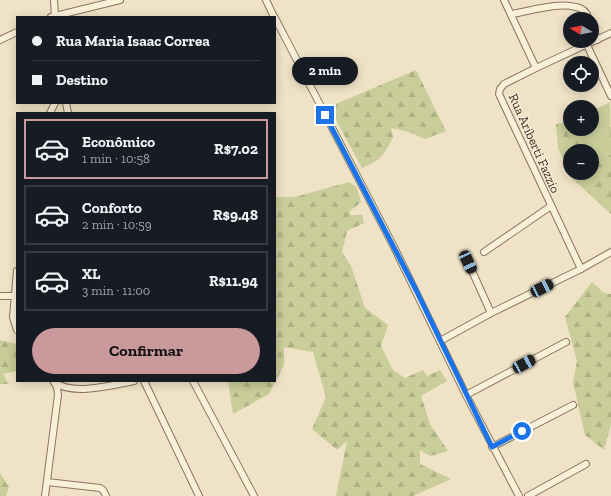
<!DOCTYPE html>
<html lang="pt">
<meta charset="utf-8">
<style>
body{margin:0;font-family:"Zilla Slab",serif;background:#242831;color:#f1f3f6;height:100vh;display:flex;flex-direction:column;font-size:15px;white-space:nowrap}
*{box-sizing:border-box;margin:0}
p{font-size:13px;color:#9ea1a6}
.icon{flex:none;width:22px;height:22px;fill:none;stroke:currentColor;stroke-width:2;stroke-linecap:round;stroke-linejoin:round}
.map{position:relative;flex:1;overflow:hidden}
.details{position:absolute;left:16px;top:112px;width:260px;height:270px;display:flex;flex-direction:column;background:#171b24;border-radius:0px;box-shadow:0 2px 10px #0003}
.details>*{flex:none}
.top-card{position:absolute;left:16px;top:16px;width:260px;height:88px;border-radius:0px;box-shadow:0 2px 10px #0003;display:grid;align-content:center;height:88px;padding:0 16px;background:#171b24}
.needle{width:26px;rotate:279deg}
.buttons{position:absolute;left:563px;top:12px;display:grid;gap:8px}
.buttons a{display:grid;place-items:center;width:36px;height:36px;border-radius:50%;background:#171b24;box-shadow:0 2px 10px #0003;font-size:20px}
.end{position:absolute;width:18px;height:18px;margin:-9px;border:5px solid #1a73e8;background:#fff;box-shadow:0 0 0 2px #fff}
.from{border-radius:50%}
.bubble{position:absolute;height:28px;border-radius:14px;background:#171b24;box-shadow:0 2px 10px #0003;font-size:13px;font-weight:800;line-height:28px;text-align:center}
.car{position:absolute;width:12px;height:24px;margin:-12px -6px;border-radius:5px;box-shadow:0 0 3px 1px #0007;background:linear-gradient(#222 24%,#8ab4d8 0 40%,#222 0 76%,#8ab4d8 0 86%,#222 0)}
.top-card b{display:flex;align-items:center;gap:14px;height:38px;font-size:15px}
.top-card b+b{border-top:1px solid #363941}
.top-card i{width:10px;height:10px;background:#f1f3f6}
ul{padding:7px 0 0;list-style:none}
li{display:flex;align-items:center;gap:12px;height:60px;margin:0 8px 6px;padding:0 8px;border:2px solid #363941;border-radius:0px}
li div{flex:1}
li b{display:block;font-size:15px}
li em{font-style:normal;font-weight:800}
li.active{border-color:#ca999b}
li>.icon{width:36px;height:36px;stroke-width:1.5}
.button{display:flex;gap:8px;margin-top:auto;padding:8px 16px}
.button a{flex:1;height:46px;border-radius:24px;background:#ca999b;color:#111;font-size:16px;font-weight:800;line-height:46px;text-align:center}
.map>svg:first-child{display:block}
</style>
<div class="map">
<svg width="611" height="496" viewBox="0 0 611 496">
<defs>
<pattern id="forest-firs" width="22" height="20" patternUnits="userSpaceOnUse"><rect width="22" height="20" fill="#c8cd99"/><path d="M5 1l3.5 6h-7zM16 11l3.5 6h-7z" fill="#adb083"/></pattern>
</defs>
<rect width="100%" height="100%" fill="#efe2c6"/>
<!-- forest -->
<g fill="url(#forest-firs)" fill-rule="evenodd">
<path d="M 416,70 L 446,131 L 425,139 L 409,132 L 391,128 L 393,137 C 383,156 383,159 362,168 L 329,107 Z"/>
<path d="M 570,121 L 570,129 L 611,127 L 611,214 L 573,179 L 558,148 L 556,124 ZM 570,151 L 592,151 L 592,173 L 570,173 Z"/>
<path d="M 349,182 L 357,188 L 361,202 L 350,211 L 350,215 L 362,215 L 364,223 L 347,231 L 342,252 L 351,266 L 365,308 L 388,325 L 381,346 L 393,370 L 405,378 L 423,370 L 427,376 L 440,370 L 447,381 L 421,396 L 430,424 L 448,451 L 430,456 L 420,450 L 420,464 L 451,479 L 413,496 L 336,496 L 347,441 L 337,450 L 312,429 L 326,397 L 313,352 L 284,347 L 284,365 L 269,394 L 233,414 L 228,381 L 275,381 L 275,197 L 295,197 Z"/>
<path d="M 592,282 L 604,293 L 611,294 L 611,424 L 604,450 L 585,435 L 573,382 L 577,361 L 565,317 Z"/>
<path d="M 0,340 L 17,344 L 17,371 L 3,374 L 9,384 L 0,384 Z"/>
<path d="M 0,473 L 9,487 L 6,496 L 0,496 Z"/>
</g>
<!-- park -->
<path fill="#c8cd99" d="M 610,102 L 611,155 L 592,164 L 592,151 L 585,151 L 574,129 L 592,129 L 592,111 Z"/>
<g fill="none" stroke-linecap="round" stroke-linejoin="round">
<!-- minor casing -->
<g stroke="#8b745b" stroke-width="8">
<g id="minor">
<path d="M 54,0 L 55,17"/>
<path d="M 266,0 L 274,17"/>
<path d="M 504,0 L 536,68 L 504,84 L 500,89 L 499,94 L 581,269"/>
<path d="M 512,14 C 530,11 558,2 576,7 C 583,8 587,13 589,19"/>
<path d="M 51,17 L 120,0"/>
<path d="M 275,18 L 394,247 L 466,395 L 519,496"/>
<path d="M 592,26 L 597,40"/>
<path d="M 0,40 L 17,32"/>
<path d="M 587,45 L 611,96"/>
<path d="M 536,68 L 611,33"/>
<path d="M 66,103 L 68,113"/>
<path d="M 50,113 L 55,103"/>
<path d="M 484,252 L 551,206"/>
<path d="M 468,262 L 491,313"/>
<path d="M 17,271 L 13,317 L 17,330"/>
<path d="M 0,296 L 14,296"/>
<path d="M 440,341 L 491,313 L 581,269 L 611,252"/>
<path d="M 144,381 L 199,496"/>
<path d="M 193,381 L 254,496"/>
<path d="M 54,382 C 72,396 113,385 134,381"/>
<path d="M 466,395 L 566,342"/>
<path d="M 492,447 L 573,405"/>
<path d="M 47,482 L 100,488 L 103,490 L 106,496"/>
<path d="M 45,496 L 58,395 L 57,387 L 54,382"/>
<path d="M 528,496 L 586,464"/>
</g>
</g>
<!-- minor -->
<use href="#minor" stroke="#f9f0da" stroke-width="6"/>
</g>
<g fill="none" stroke-linecap="round" stroke-linejoin="round">
<!-- route -->
<path stroke="#1a73e8" stroke-width="5" d="M 325,115 L 416,290 L 492,447 L 522,431"/>
</g>
<g text-anchor="middle" stroke-width="3" stroke-linejoin="round" paint-order="stroke">
<!-- street labels -->
<g font-size="13" fill="#3b2c1f" stroke="#f6ecd6">
<text transform="translate(535 143) rotate(66)" y="5">Rua Ariberti Fazzio</text>
</g>
</g>
</svg>
<div class="buttons">
<a><svg class="needle" viewBox="-14 -14 28 28"><path d="M0-13l5 13h-10z" fill="#e53935"/><path d="M0 13l5-13h-10z" fill="#9ea1a6"/></svg></a>
<a><svg class="icon" aria-label="locate" viewBox="0 0 24 24"><circle cx="12" cy="12" r="6"/><path d="M12 2v4M12 18v4M2 12h4M18 12h4"/></svg></a>
<a>+</a>
<a>−</a>
</div>
<i class="end from" style="left:522px;top:431px"></i>
<i class="end" style="left:325px;top:115px"></i>
<div class="bubble" style="left:292px;top:57px;width:66px">2 min</div>
<i class="car" style="left:468px;top:262px;rotate:155deg"></i>
<i class="car" style="left:542px;top:288px;rotate:63deg"></i>
<i class="car" style="left:524px;top:364px;rotate:62deg"></i>
<div class="top-card">
<b><i class="from"></i>Rua Maria Isaac Correa</b>
<b><i></i>Destino</b>
</div>
<section class="details">
<ul>
<li class="active"><svg class="icon" aria-label="car" viewBox="0 0 24 24"><path d="M5 17H2v-5l4-1 3-4h7l3 4 3 1v5h-3M9 17h6M6 11h13"/><circle cx="7" cy="17" r="2"/><circle cx="17" cy="17" r="2"/></svg><div><b>Econômico</b><p>1 min · 10:58</p></div><em>R$7.02</em></li>
<li><svg class="icon" aria-label="car" viewBox="0 0 24 24"><path d="M5 17H2v-5l4-1 3-4h7l3 4 3 1v5h-3M9 17h6M6 11h13"/><circle cx="7" cy="17" r="2"/><circle cx="17" cy="17" r="2"/></svg><div><b>Conforto</b><p>2 min · 10:59</p></div><em>R$9.48</em></li>
<li><svg class="icon" aria-label="car" viewBox="0 0 24 24"><path d="M5 17H2v-5l4-1 3-4h7l3 4 3 1v5h-3M9 17h6M6 11h13"/><circle cx="7" cy="17" r="2"/><circle cx="17" cy="17" r="2"/></svg><div><b>XL</b><p>3 min · 11:00</p></div><em>R$11.94</em></li>
</ul>
<div class="button"><a>Confirmar</a></div>
</section>
</div>
